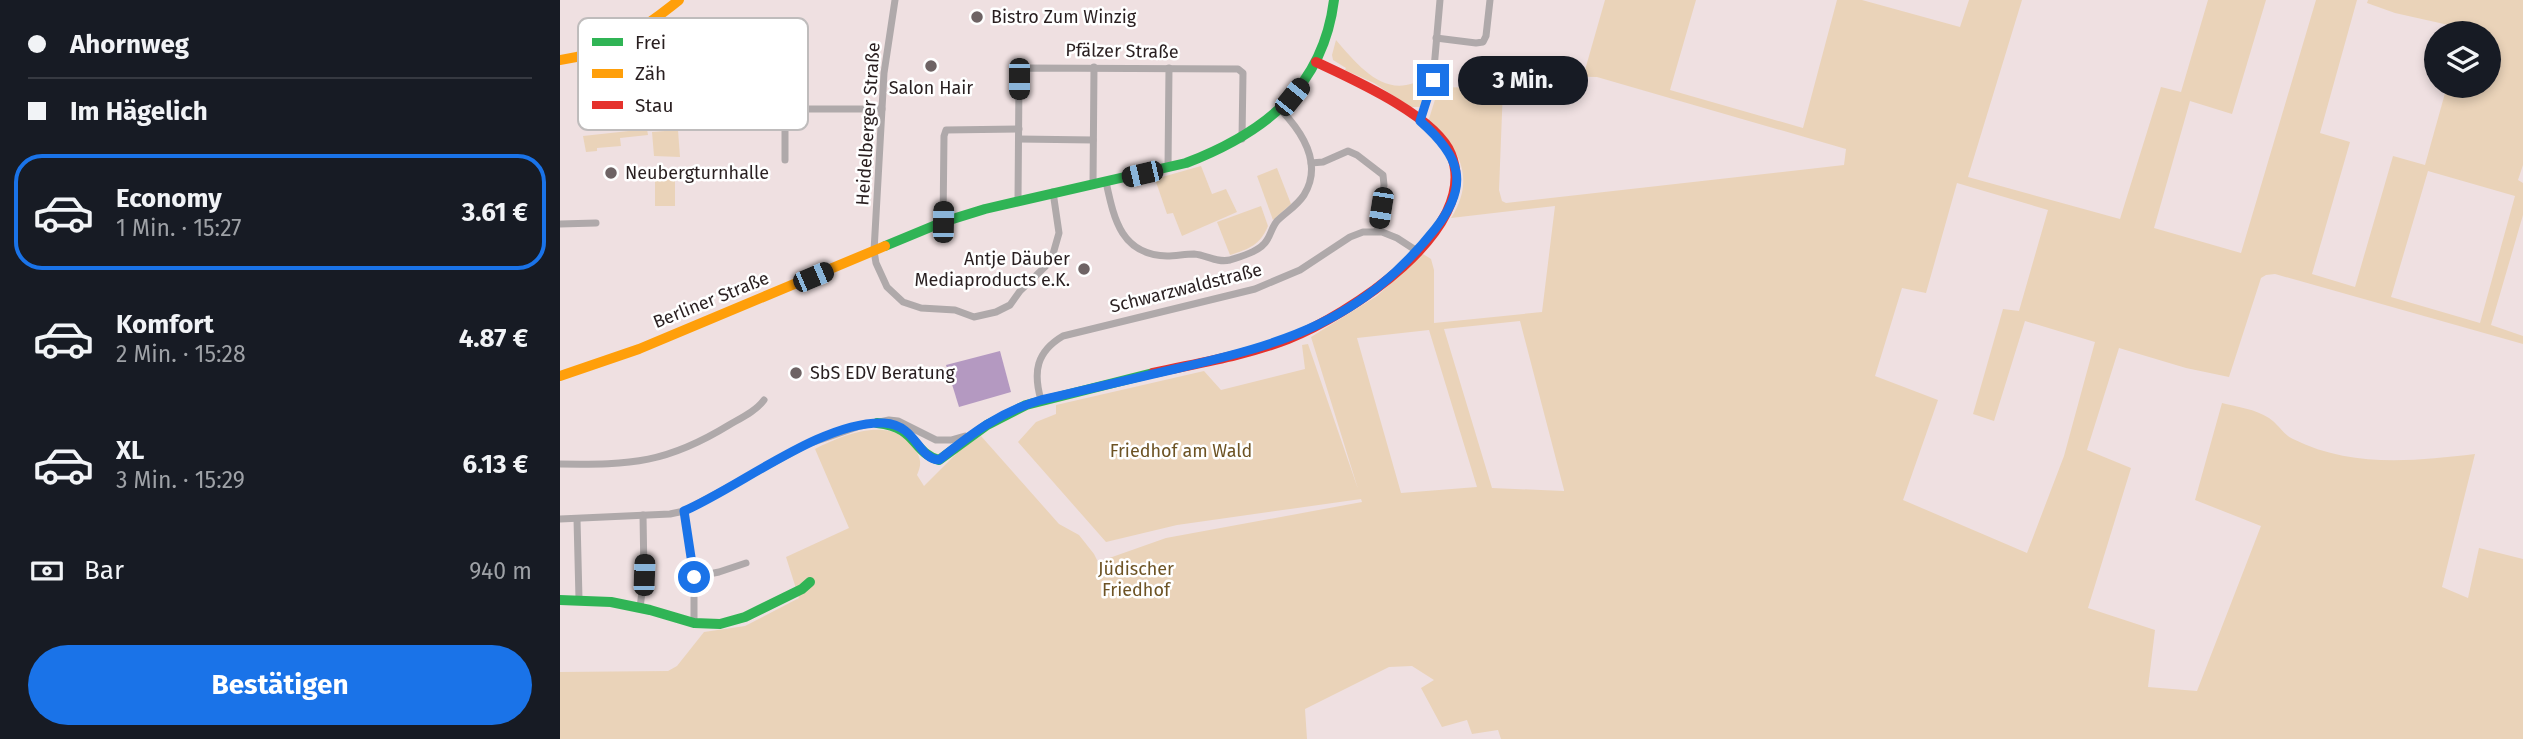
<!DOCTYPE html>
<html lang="de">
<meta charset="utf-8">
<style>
body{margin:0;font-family:"Fira Sans",sans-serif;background:#242831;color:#f1f3f6;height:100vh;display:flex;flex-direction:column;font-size:26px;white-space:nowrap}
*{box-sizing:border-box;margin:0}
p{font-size:23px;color:#9ea1a6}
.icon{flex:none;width:38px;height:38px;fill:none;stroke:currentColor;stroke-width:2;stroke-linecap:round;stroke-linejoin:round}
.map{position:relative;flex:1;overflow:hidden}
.sheet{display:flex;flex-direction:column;background:#171b24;width:560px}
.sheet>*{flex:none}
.hud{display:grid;align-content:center;height:154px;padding:0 28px;background:#171b24}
.controls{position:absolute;left:1864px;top:21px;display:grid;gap:14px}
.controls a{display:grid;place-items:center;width:77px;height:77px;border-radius:50%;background:#171b24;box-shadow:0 4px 10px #0003;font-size:35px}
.end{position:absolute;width:32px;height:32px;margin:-16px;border:9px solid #1a73e8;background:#fff;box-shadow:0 0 0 4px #fff}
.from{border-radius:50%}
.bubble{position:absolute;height:49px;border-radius:24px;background:#171b24;box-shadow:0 4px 10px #0003;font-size:23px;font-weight:700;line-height:49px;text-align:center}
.car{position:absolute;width:21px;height:42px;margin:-21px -10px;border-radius:9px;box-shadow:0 0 5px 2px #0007;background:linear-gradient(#222 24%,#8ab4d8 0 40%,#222 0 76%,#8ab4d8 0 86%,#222 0)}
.hud b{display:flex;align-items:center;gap:24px;height:66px;font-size:26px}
.hud b+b{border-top:2px solid #363941}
.hud i{width:18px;height:18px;background:#f1f3f6}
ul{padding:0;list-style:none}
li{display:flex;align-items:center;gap:21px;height:116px;margin:0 14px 10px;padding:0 14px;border:4px solid transparent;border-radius:28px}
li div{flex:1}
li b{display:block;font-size:26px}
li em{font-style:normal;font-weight:700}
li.selected{border-color:#1a73e8}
li>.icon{width:63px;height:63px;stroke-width:1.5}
.pay{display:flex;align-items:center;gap:18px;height:77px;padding:0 28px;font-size:26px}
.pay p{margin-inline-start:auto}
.cta{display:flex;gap:14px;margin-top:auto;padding:14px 28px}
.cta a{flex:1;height:80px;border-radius:42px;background:#1a73e8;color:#fff;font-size:28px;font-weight:700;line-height:80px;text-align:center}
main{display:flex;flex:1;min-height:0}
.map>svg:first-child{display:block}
</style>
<main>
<section class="sheet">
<div class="hud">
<b><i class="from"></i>Ahornweg</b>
<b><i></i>Im Hägelich</b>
</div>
<ul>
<li class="selected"><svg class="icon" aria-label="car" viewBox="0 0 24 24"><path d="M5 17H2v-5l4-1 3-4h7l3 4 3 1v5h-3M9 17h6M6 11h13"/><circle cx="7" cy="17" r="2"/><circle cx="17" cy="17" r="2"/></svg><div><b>Economy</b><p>1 Min. · 15:27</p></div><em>3.61 €</em></li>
<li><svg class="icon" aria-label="car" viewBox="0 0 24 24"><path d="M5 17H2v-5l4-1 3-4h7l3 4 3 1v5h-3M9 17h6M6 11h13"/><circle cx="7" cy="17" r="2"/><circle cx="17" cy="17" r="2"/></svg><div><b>Komfort</b><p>2 Min. · 15:28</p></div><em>4.87 €</em></li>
<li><svg class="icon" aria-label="car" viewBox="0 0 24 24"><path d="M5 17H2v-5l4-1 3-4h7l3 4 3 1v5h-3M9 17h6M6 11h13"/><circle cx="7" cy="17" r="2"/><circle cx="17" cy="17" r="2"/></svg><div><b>XL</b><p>3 Min. · 15:29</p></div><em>6.13 €</em></li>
</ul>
<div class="pay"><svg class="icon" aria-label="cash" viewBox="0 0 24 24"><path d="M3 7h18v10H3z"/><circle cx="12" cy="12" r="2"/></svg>Bar<p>940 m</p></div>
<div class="cta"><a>Bestätigen</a></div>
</section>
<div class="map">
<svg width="1963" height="739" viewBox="0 0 1963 739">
<rect width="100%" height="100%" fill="#efe0e1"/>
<!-- green -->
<g fill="#ead3b9" fill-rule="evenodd">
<path d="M 1045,0 L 1136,0 L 1110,90 L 1243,128 L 1277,0 L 1302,0 L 1400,27 L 1409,0 L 1462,0 L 1408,177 L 1560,219 L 1601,87 L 1621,92 L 1648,0 L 1706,0 L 1672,114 L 1630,101 L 1594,228 L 1681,253 L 1756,0 L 1797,0 L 1760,133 L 1790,142 L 1752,274 L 1795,287 L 1833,156 L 1865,165 L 1887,86 L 1928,86 L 1928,33 L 1901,33 L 1902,28 L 1835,13 L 1807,3 L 1808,0 L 1963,0 L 1963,165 L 1958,180 L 1963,183 L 1963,215 L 1931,325 L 1963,336 L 1963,344 L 1715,274 L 1706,275 L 1701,278 L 1669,377 L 1626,368 L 1559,348 L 1527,450 L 1571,468 L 1528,608 L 1595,630 L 1588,687 L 1637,691 L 1701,526 L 1635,500 L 1662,403 C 1678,407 1695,409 1709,418 C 1718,424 1724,435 1733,439 C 1791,468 1854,461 1915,454 L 1882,587 L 1908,598 L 1919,548 L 1963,559 L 1963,739 L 941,739 L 938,730 L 912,734 L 907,720 L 882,727 L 861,688 L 874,680 L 852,666 L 829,667 L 745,709 L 747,739 L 0,739 L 0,672 L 108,671 L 117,666 L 144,632 L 185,626 L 239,598 L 226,557 L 289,528 L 255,449 C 283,435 328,416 352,445 C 360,456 363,462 357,475 L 364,486 L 401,449 L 421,436 L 499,524 L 519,535 L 534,554 L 538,562 L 606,538 L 802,502 L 801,499 L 617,525 L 546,542 L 458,442 L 476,422 L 496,414 L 496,405 L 644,371 L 661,390 L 745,369 L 742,345 L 748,344 L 798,489 L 751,337 L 817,296 L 863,254 L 871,259 L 874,270 L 874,323 L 982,312 L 995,206 L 891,218 C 916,179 900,147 868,122 L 878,90 L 881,87 L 924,88 L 952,75 L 954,70 L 1025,70 ZM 955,75 L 1037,77 L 1286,149 L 1284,165 L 946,203 L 942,201 L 939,190 L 943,88 L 950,77 ZM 1868,171 L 1955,196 L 1920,323 L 1831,297 ZM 1397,183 L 1488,210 L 1459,311 L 1443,309 L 1413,414 L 1434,421 L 1465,321 L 1535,342 L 1504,456 L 1467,553 L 1343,500 L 1378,400 L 1315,376 L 1342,288 L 1366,293 ZM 960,321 L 1004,490 L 1004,491 L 932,488 L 884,329 ZM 869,330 L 917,487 L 841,493 L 797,338 Z"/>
<path d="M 776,40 C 800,68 829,104 868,75 L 861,107 L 851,107 L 814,83 L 785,70 L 786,68 L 773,60 L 772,55 Z"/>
<path d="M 87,129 L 88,135 L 60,138 L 61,146 L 37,148 L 37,151 L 26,152 L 23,136 Z"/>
<path d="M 118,130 L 120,157 L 94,156 L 92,132 Z"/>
<path d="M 641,166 L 652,194 L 666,189 L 677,212 L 622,236 L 613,213 L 607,214 L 595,179 Z"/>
<path d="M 717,168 L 731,204 L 713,220 L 697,176 Z"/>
<rect x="95" y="171" width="20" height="35"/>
<path d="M 701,206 L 708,226 C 700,245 689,249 670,255 L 657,222 Z"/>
</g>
<!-- water -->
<path fill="#b499c1" d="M 440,351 L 451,392 L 399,407 L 386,365 Z"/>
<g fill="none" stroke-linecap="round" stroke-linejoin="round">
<!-- street -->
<g stroke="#afa9aa" stroke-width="7">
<path d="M 335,0 L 324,73 L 314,251 L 316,263 L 327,287 L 343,302 L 361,308 L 395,310 L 414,317 L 436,312 L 450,305 L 460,291 L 491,261 L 499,233 L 493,192"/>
<path d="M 876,38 L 916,43 L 923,42 L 926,36 L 930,0"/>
<path d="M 860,121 L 873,80 L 880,0"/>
<path d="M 459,139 L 533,140"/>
<path d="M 225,160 L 225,126 L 232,109 L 322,109"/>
<path d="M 751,163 L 763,162 L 788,151 L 797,155 L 823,175 L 824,185 L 817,231"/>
<path d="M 608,168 L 609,68"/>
<path d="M 546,182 C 554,219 561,255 607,256 C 616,256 625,254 634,254 C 647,255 656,263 670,260 C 682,256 701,251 707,240 C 711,234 712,227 717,221 C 726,212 737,206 744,195 C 763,164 743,133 721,110"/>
<path d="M 533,184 L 534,67"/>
<path d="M 458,200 L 459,79 L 464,68 L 678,69 L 683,73 L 682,139"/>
<path d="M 383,222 L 384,136 L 386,130 L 459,129"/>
<path d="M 0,224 L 36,223"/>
<path d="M 481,400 C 473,372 476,352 503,336 L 695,289 L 740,270 L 790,237 L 803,232 L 822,232 L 837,238 L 857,251"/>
<path d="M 0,464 C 72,465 107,463 169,425 C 181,418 196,411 204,400"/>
<path d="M 124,511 L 134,577 L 134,623"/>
<path d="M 0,519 L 110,514 L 124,511 L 248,444 L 300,426 L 329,420 L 338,421 L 376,440 L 391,440 L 405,436"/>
<path d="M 17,519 L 19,599"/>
<path d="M 134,577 L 159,572 L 186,563"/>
<path d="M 80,608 L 84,575 L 83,515"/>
</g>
<!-- fast -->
<g stroke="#30b455" stroke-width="10">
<path d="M 325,246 L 383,222 L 425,209 L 626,163 C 704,133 763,88 774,0"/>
<path d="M 317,423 C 358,427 351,452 379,460 L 427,425 L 466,405 L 593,373"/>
<path d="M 0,600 L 51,602 L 90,610 L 134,623 L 160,624 L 185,617 L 242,589 L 250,582"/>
</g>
<!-- slow -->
<g stroke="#ff9f0a" stroke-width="10">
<path d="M 0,60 C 47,54 83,29 119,0"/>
<path d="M 0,376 L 79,349 L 325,246"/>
</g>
<!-- jam -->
<path stroke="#e5322d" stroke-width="10" d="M 593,373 C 638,363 684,356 728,339 C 786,316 922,231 891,154 C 876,116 792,79 756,62"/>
</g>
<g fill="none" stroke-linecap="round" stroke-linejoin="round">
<!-- route -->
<path stroke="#1a73e8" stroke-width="9" d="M 134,577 L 124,511 C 180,487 263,420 324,423 C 357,425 357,458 379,460 C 411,434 441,411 481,400 C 526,390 571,379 615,369 C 726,343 801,322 875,229 C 911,184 900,156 860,121 L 873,80"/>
</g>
<!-- markers -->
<g fill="#6e6364" stroke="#fff" stroke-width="2.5">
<circle cx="417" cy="17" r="7"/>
<circle cx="371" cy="66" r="7"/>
<circle cx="51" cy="173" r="7"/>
<circle cx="524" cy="269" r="7"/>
<circle cx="236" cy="373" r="7"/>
</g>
<g text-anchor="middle" stroke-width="5" stroke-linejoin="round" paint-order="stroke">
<!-- poi labels -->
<g font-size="18" fill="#291f20" stroke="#fff" text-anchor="start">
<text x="431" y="23">Bistro Zum Winzig</text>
<text x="371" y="94" text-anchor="middle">Salon Hair</text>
<text x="65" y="179">Neubergturnhalle</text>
<text x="510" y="265" text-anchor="end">Antje Däuber<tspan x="510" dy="21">Mediaproducts e.K.</tspan></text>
<text x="250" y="379">SbS EDV Beratung</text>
</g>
<!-- street labels -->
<g font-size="18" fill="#291f20" stroke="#fff">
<text transform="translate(562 51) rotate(1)" y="6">Pfälzer Straße</text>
<text transform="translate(308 124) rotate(-86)" y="6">Heidelberger Straße</text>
<text transform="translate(626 288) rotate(-14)" y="6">Schwarzwaldstraße</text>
<text transform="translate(151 300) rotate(-22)" y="6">Berliner Straße</text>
</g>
<!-- park labels -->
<g font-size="18" fill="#6d5324" stroke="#fff">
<text x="621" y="457">Friedhof am Wald</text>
<text x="576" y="575">Jüdischer<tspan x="576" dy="21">Friedhof</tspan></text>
</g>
</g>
<!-- legend -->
<rect x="18" y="18" width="230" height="112" rx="10" fill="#fff" stroke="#bfbcbc" stroke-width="2"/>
<rect x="32" y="38" width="31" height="8" fill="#30b455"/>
<rect x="32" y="69" width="31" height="9" fill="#ff9f0a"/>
<rect x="32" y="101" width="31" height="8" fill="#e5322d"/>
<g font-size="19" fill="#291f20">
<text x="75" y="49">Frei</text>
<text x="75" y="80">Zäh</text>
<text x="75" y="112">Stau</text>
</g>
</svg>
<div class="controls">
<a><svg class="icon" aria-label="layers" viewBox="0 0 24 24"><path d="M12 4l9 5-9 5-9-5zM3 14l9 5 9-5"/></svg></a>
</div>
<i class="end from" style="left:134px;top:577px"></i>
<i class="end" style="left:873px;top:80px"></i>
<div class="bubble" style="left:898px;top:56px;width:130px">3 Min.</div>
<i class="car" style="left:459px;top:79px;rotate:180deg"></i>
<i class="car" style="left:732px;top:97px;rotate:39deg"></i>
<i class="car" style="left:582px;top:174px;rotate:257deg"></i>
<i class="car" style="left:821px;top:208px;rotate:189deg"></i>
<i class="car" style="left:383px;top:222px;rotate:1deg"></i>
<i class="car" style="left:253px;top:277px;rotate:67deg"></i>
<i class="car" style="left:84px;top:575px;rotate:2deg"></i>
</div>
</main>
